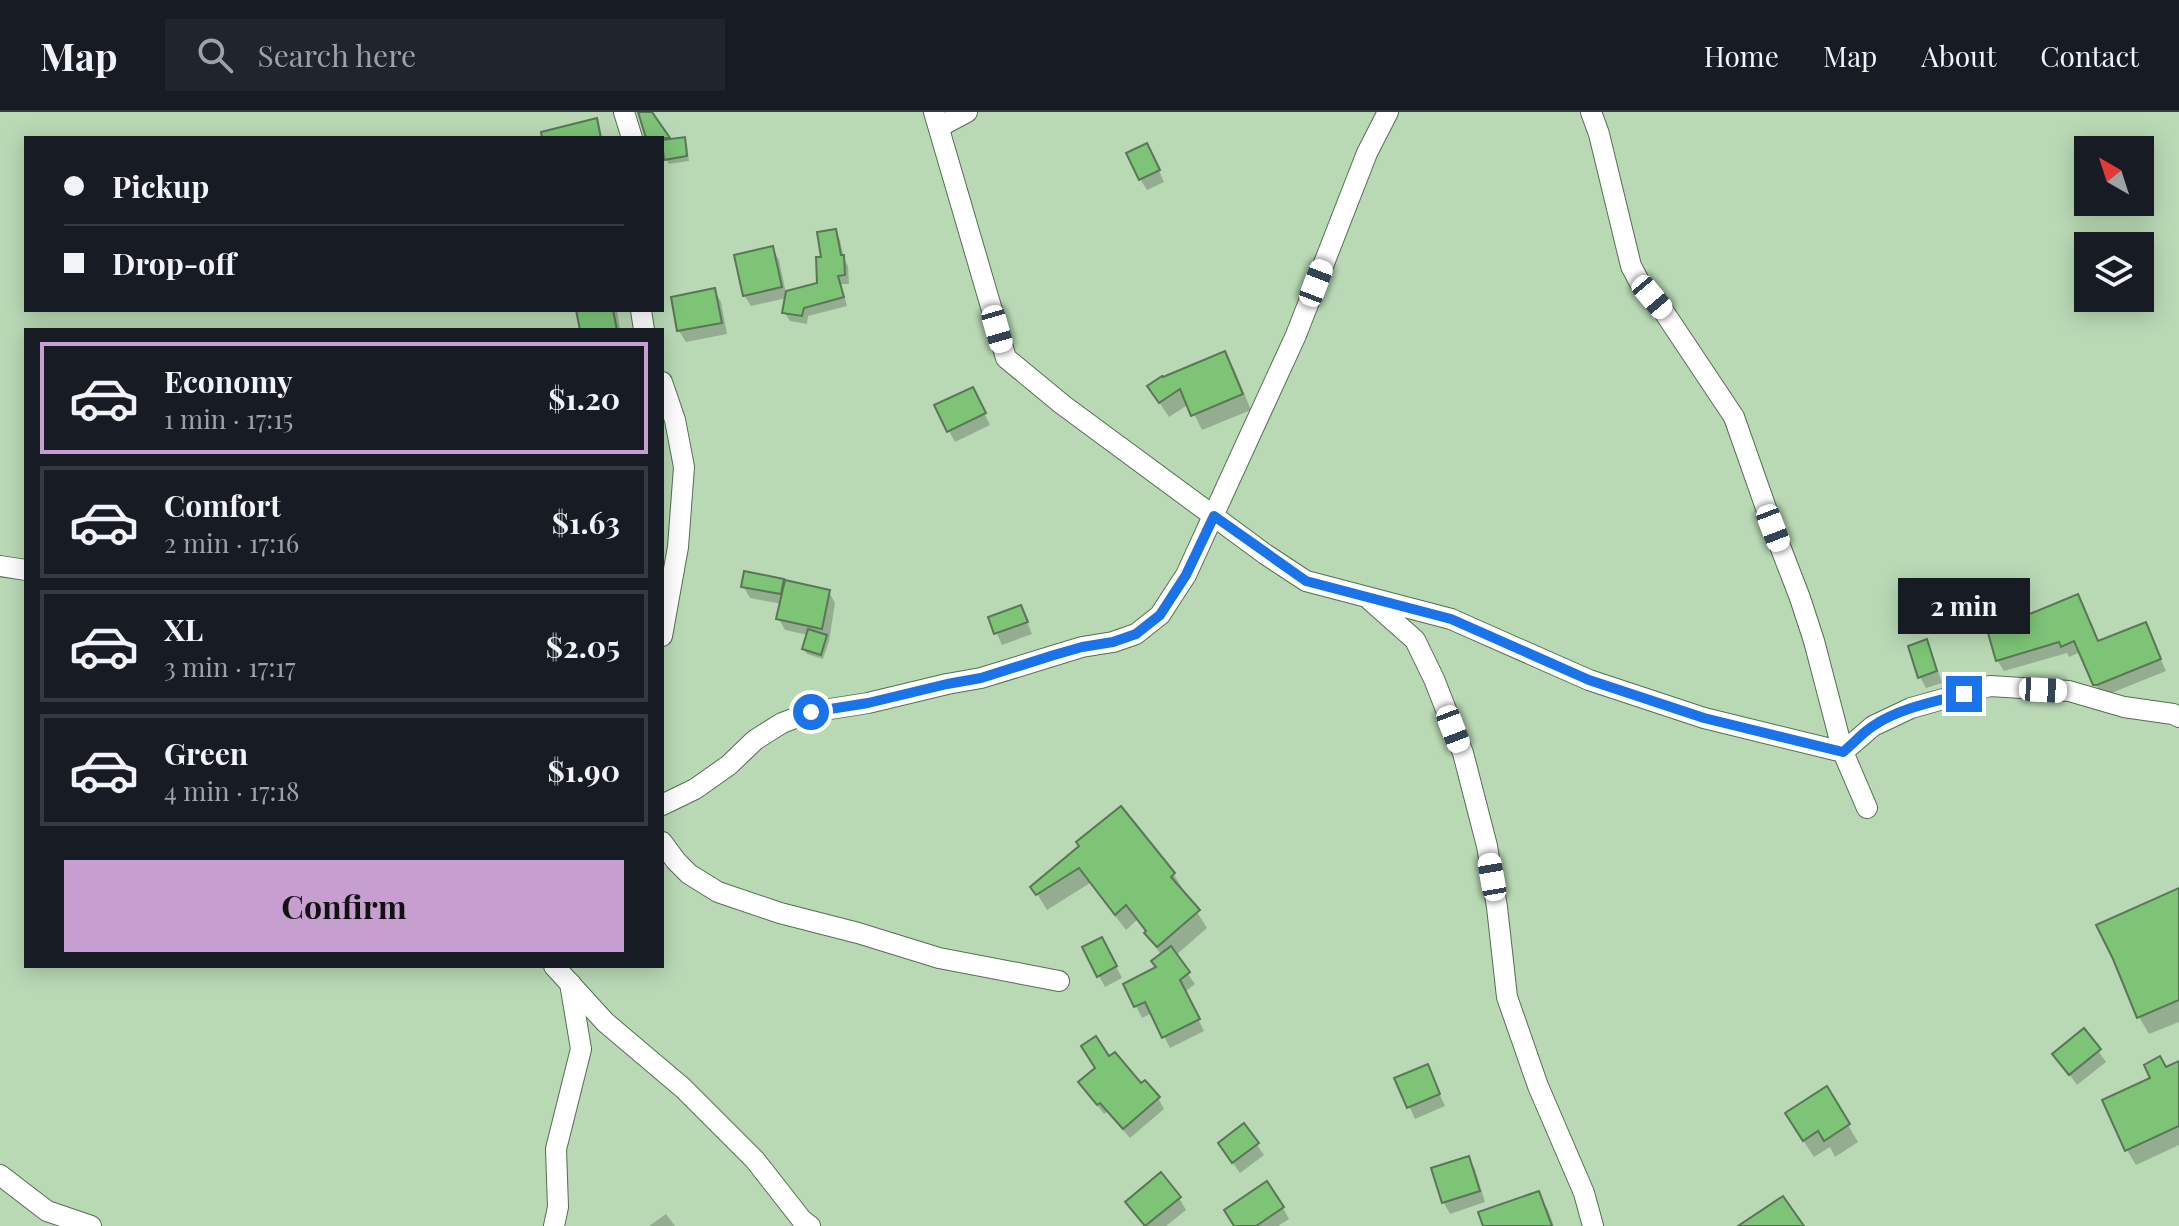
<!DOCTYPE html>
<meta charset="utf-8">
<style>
body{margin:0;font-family:"Playfair Display",serif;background:#20242c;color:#f1f3f6;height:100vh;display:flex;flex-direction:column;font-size:30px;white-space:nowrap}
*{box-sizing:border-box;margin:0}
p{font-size:26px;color:#9ea1a6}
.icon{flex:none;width:44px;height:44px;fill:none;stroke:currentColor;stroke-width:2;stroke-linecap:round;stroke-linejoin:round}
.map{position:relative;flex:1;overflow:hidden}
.panel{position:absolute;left:24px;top:216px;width:640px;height:640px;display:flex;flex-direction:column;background:#171b24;border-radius:0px;box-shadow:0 4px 20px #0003}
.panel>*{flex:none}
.guide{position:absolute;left:24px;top:24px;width:640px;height:176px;border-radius:0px;box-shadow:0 4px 20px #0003;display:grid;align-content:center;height:176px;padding:0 40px;background:#171b24}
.needle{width:52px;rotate:321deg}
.controls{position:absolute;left:2074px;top:24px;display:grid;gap:16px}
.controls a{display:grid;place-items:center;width:80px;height:80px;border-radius:0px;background:#171b24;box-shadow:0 4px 20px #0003;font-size:40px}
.end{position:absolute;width:36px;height:36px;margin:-18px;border:10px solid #1a73e8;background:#fff;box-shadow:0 0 0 4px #fff}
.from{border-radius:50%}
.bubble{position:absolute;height:56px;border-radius:0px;background:#171b24;box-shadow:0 4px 20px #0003;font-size:26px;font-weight:700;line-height:56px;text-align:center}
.car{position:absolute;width:24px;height:48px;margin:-24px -12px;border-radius:10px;box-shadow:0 0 6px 2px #0007;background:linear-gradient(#fff 24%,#345 0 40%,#fff 0 76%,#345 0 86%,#fff 0)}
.guide b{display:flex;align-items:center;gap:28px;height:76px;font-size:30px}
.guide b+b{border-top:2px solid #363941}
.guide i{width:20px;height:20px;background:#f1f3f6}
ul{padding:14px 0 0;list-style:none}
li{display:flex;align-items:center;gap:24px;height:112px;margin:0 16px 12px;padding:0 24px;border:4px solid #363941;border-radius:0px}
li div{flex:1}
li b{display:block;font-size:30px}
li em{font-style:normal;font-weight:700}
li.on{border-color:#c69ecf}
li>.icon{width:72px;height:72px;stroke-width:1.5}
.primary-button{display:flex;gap:16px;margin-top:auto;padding:16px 40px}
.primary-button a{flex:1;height:92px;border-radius:0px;background:#c69ecf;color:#111;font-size:32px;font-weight:700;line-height:92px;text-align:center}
header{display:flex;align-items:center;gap:48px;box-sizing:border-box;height:112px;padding:0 40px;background:#171b24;border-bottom:2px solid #363941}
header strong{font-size:38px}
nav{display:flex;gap:44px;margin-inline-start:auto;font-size:28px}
.search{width:560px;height:72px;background:#20242c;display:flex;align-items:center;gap:20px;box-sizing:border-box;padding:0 28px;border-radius:0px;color:#9ea1a6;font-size:30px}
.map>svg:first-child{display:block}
</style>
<header>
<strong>Map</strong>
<div class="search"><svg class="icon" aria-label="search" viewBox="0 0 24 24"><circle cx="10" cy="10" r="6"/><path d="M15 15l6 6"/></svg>Search here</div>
<nav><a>Home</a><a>Map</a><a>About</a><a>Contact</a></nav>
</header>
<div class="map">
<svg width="2179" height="1114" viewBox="0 0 2179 1114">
<rect width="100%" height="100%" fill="#b9d9b5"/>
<!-- shadow -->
<g fill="#0003">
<path d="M 641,0 L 649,0 L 668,29 L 684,27 L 687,32 L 689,49 L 669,52 L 666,47 L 664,32 L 662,34 L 662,26 L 649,26 Z"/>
<path d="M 1153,45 L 1164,70 L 1147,78 L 1140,67 Z"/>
<path d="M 835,119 L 840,128 L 844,147 L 848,154 L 849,172 L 841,172 L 847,194 L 808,204 L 807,212 L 790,209 L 784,200 L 787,186 L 751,194 L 744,183 L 772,136 L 779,148 L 786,181 L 819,172 Z"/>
<path d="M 714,178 L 721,190 L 727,222 L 686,230 L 679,219 L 673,186 Z"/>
<path d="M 578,198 L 617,198 L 620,218 L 582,218 Z"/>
<path d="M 1224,242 L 1234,257 L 1251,298 L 1202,318 L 1189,292 L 1169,305 L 1159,290 Z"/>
<path d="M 978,288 L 990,313 L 955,330 L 949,319 Z"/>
<path d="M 782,468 L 829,480 L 835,491 L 829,529 L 823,547 L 807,542 L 804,537 L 808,523 L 785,518 L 779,507 L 782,492 L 750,486 L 743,474 Z"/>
<path d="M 2078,484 L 2099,531 L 2145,513 L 2166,559 L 2104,584 L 2095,572 L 2081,540 L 2069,545 L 2067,541 L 2004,559 L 1997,548 L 2033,503 Z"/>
<path d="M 1021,495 L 1032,522 L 1002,533 L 990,506 Z"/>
<path d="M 1926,530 L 1932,541 L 1942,571 L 1926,576 L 1920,565 Z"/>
<path d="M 1121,696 L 1174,763 L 1207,816 L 1175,844 L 1195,872 L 1185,880 L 1204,919 L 1170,936 L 1152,901 L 1142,906 L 1125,872 L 1157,856 L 1162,844 L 1137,808 L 1126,818 L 1090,771 L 1047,798 L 1033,775 L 1081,735 Z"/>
<path d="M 2179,778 L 2179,910 L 2149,922 L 2139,905 Z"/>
<path d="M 1108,838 L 1122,866 L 1105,875 L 1099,864 Z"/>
<path d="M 2084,919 L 2106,950 L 2077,973 L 2055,942 Z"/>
<path d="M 1109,947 L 1158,986 L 1164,997 L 1130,1026 L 1107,1000 L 1104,1002 L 1080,971 Z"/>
<path d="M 2179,951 L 2179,1033 L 2136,1053 L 2127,1038 L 2153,967 L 2166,957 Z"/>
<path d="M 1427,955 L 1445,994 L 1415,1007 L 1397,967 Z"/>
<path d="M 1848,1013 L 1858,1030 L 1835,1045 L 1830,1035 L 1814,1045 L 1797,1019 Z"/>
<path d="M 1244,1014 L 1264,1043 L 1240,1061 L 1227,1043 Z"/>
<path d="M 1468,1046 L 1475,1057 L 1485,1090 L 1450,1102 L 1444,1091 L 1433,1057 Z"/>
<path d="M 1160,1063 L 1179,1086 L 1186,1098 L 1166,1114 L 1145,1114 L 1128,1090 Z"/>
<path d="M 1538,1081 L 1548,1098 L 1554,1114 L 1485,1114 Z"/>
<path d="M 1283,1096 L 1289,1107 L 1278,1114 L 1236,1114 Z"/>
<path d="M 666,1102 L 675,1114 L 649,1114 Z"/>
</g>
<!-- building -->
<g fill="#7dc477" stroke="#5a7657" stroke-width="2">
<path d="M 638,0 L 652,0 L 670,26 L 646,26 Z"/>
<path d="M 597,6 L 601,26 L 542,26 L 541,20 Z"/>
<path d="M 685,25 L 687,44 L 664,48 L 662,28 Z"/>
<path d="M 1147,31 L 1160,58 L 1139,68 L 1126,41 Z"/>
<path d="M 836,117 L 841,143 L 844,143 L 845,163 L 838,164 L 844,185 L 804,196 L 802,204 L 782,201 L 786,179 L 817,171 L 816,145 L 821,145 L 817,120 Z"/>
<path d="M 773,134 L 782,175 L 743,184 L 734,143 Z"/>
<path d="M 715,176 L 722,211 L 677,219 L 671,185 Z"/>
<path d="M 576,198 L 613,198 L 617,218 L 580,218 Z"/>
<path d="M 1225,239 L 1243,282 L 1191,304 L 1180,277 L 1159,291 L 1147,274 L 1162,264 L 1163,265 Z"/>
<path d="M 973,275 L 986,301 L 947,320 L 934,293 Z"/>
<path d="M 744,459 L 784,467 L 781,482 L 741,475 Z"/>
<path d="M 785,468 L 830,478 L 822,517 L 776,507 Z"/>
<path d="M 2078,482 L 2098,529 L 2146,510 L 2161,547 L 2097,573 L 2093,573 L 2074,529 L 2061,535 L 2059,530 L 1996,549 L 1986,514 L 2032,501 Z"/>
<path d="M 1021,493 L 1028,510 L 994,522 L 988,505 Z"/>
<path d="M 808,517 L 827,523 L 821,543 L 802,537 Z"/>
<path d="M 1927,527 L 1937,559 L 1918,566 L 1908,534 Z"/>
<path d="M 1121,694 L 1175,761 L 1171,765 L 1200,798 L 1157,835 L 1144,821 L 1146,819 L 1126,793 L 1115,803 L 1079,756 L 1036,783 L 1030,775 L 1079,734 L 1076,730 Z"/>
<path d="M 2179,776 L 2179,888 L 2137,906 L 2113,847 L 2096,813 Z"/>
<path d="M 1102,825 L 1117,854 L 1097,865 L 1082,835 Z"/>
<path d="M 1171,834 L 1190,860 L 1180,868 L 1200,907 L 1162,926 L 1145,890 L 1134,895 L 1123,872 L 1156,855 L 1151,849 Z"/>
<path d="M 2084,916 L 2101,937 L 2069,963 L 2052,942 Z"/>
<path d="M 1096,924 L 1109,944 L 1115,940 L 1141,971 L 1145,968 L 1160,985 L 1123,1017 L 1100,991 L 1097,993 L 1078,970 L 1095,956 L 1081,934 Z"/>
<path d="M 2160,944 L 2166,955 L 2179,949 L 2179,1014 L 2125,1039 L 2102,988 L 2150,966 L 2144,953 Z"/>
<path d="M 1428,952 L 1440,982 L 1407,996 L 1394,966 Z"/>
<path d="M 1827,974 L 1850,1012 L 1824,1029 L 1818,1019 L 1803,1029 L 1785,1001 Z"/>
<path d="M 1244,1011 L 1259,1031 L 1232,1051 L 1218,1031 Z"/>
<path d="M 1469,1044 L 1480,1079 L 1442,1091 L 1431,1056 Z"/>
<path d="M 1161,1060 L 1181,1085 L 1145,1114 L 1125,1090 Z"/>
<path d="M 1267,1069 L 1284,1095 L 1256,1114 L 1234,1114 L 1224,1098 Z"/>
<path d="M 1539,1079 L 1552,1114 L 1483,1114 L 1478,1100 Z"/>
<path d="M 1783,1084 L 1804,1114 L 1738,1114 Z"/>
</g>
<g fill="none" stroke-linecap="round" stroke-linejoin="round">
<!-- minor casing -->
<g stroke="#536f50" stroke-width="22">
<g id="minor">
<path d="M 624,0 L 632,26"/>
<path d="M 934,0 L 1006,246 L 1063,293 L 1265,442 L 1306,469 L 1451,507 L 1589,568 L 1704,606 L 1843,640 L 1867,696"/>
<path d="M 1591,0 L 1599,22 L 1631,154 L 1640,171 L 1664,200 L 1734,305 L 1773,416 L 1800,486 L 1814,529 L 1843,640 L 1873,614 L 1911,596 L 1990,574 L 2069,579 L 2124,595 L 2173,602 L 2179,605"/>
<path d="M 939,15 L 967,0"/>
<path d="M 641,198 L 644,218"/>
<path d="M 662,270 L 675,308 L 684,355 L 678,435 L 662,524"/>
<path d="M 0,454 L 26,458"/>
<path d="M 1370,488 L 1415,528 L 1434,567 L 1463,641 L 1487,734 L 1497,795 L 1507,885 L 1538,974 L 1584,1081 L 1593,1114"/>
<path d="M 662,693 L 695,677 L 729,653 L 755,628 L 782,611 L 811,600 L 868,591 L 947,572 L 981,566 L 1082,535 L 1113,530 L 1136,522 L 1160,503 L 1186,463 L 1296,223 L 1367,41 L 1388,0"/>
<path d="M 662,730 L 676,749 L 689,762 L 718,780 L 780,801 L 858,821 L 939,846 L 1059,869"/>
<path d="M 554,854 L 605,910 L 683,976 L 755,1048 L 802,1108 L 810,1114"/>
<path d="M 0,1063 L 47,1099 L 91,1114"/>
<path d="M 554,1114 L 558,1095 L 556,1037 L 581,937 L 570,871"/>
</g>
</g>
<!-- minor -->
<use href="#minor" stroke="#fff" stroke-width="20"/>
</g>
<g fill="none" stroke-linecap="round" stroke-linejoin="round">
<!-- route -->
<path stroke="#1a73e8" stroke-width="10" d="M 811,600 L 868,591 L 947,572 L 981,566 L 1054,543 L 1082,535 L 1113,530 L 1136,522 L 1160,503 L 1186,463 L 1214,404 L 1306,469 L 1451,507 L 1589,568 L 1704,606 L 1843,640 C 1853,632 1862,621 1873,614 C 1900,596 1933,590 1964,582"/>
</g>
</svg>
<div class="controls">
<a><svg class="needle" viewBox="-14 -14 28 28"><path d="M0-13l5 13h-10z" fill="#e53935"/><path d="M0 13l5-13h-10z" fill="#9ea1a6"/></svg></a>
<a><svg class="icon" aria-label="layers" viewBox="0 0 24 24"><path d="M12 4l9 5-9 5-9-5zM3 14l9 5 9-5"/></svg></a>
</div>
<i class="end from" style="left:811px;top:600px"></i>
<i class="end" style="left:1964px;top:582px"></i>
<div class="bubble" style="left:1898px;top:466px;width:132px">2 min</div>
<i class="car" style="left:1316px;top:171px;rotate:21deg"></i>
<i class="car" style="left:1652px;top:185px;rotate:140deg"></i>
<i class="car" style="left:997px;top:217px;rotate:164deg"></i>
<i class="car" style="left:1773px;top:416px;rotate:159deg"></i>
<i class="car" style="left:2043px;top:578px;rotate:93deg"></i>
<i class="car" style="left:1453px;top:617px;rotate:159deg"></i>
<i class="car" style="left:1492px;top:765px;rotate:350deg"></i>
<div class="guide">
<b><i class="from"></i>Pickup</b>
<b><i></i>Drop-off</b>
</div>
<section class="panel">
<ul>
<li class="on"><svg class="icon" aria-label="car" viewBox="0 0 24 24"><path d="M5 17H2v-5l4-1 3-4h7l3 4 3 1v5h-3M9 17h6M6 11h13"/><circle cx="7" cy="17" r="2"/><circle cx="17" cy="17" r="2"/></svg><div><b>Economy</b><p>1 min · 17:15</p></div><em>$1.20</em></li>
<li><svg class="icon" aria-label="car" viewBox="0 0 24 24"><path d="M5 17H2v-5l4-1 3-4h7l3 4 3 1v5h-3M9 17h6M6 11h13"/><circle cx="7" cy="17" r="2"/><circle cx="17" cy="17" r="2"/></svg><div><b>Comfort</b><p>2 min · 17:16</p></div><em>$1.63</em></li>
<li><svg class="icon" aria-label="car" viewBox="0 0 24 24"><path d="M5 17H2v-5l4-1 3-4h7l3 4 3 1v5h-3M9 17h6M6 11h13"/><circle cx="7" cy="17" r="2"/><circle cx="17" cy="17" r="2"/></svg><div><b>XL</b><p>3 min · 17:17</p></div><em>$2.05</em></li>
<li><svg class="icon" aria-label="car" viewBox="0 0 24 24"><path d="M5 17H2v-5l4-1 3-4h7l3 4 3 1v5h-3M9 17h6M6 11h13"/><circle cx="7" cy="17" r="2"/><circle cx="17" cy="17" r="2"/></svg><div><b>Green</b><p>4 min · 17:18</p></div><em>$1.90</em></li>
</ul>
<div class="primary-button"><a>Confirm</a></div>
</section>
</div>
